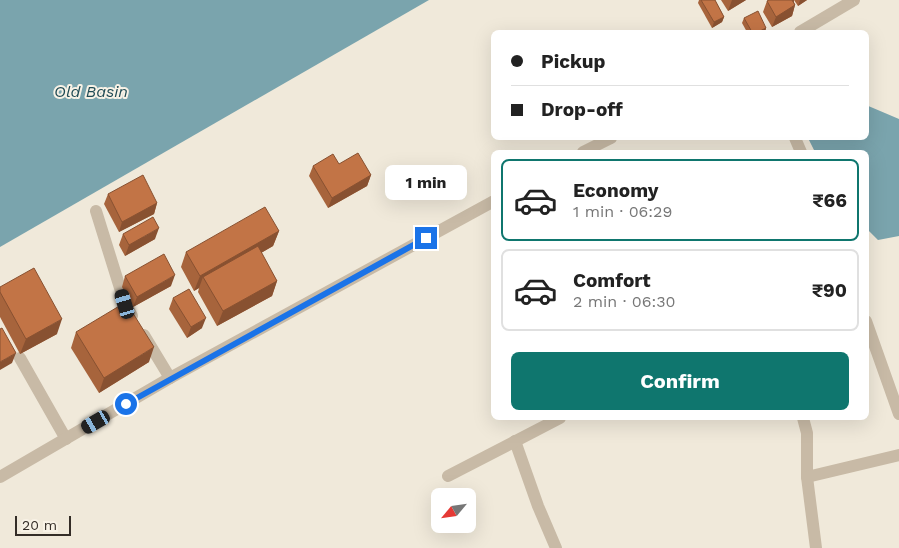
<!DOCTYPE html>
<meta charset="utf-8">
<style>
body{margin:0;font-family:"Work Sans",sans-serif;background:#f2f2f2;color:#222;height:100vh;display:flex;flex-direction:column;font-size:19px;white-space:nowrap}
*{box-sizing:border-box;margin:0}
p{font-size:16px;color:#767676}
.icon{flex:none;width:28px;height:28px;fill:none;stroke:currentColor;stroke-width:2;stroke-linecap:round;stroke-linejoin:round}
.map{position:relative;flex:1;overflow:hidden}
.sheet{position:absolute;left:491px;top:150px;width:378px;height:270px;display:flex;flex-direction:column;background:#fff;border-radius:8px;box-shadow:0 5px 20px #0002}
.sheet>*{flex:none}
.hud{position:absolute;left:491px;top:30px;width:378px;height:110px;border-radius:8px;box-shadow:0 5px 20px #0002;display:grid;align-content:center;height:110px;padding:0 20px;background:#fff}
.needle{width:32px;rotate:241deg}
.fabs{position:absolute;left:431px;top:488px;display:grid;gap:10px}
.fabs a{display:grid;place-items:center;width:45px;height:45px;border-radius:8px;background:#fff;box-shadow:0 5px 20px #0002;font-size:25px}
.scale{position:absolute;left:15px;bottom:12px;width:56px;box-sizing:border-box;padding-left:5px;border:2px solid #342d27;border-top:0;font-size:14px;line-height:18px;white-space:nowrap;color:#342d27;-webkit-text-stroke:4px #f8f2e6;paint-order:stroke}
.end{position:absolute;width:22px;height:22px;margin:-11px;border:6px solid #1a73e8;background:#fff;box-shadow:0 0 0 2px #fff}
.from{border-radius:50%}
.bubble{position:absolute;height:35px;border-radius:8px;background:#fff;box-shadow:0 5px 20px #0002;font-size:16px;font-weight:700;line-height:35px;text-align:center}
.car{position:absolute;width:15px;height:30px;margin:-15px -8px;border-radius:6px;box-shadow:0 0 4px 1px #0007;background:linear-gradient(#222 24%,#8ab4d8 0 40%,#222 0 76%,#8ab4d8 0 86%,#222 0)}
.hud b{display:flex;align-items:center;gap:18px;height:48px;font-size:19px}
.hud b+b{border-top:1px solid #e0e0e0}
.hud i{width:12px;height:12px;background:#222}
ul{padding:9px 0 0;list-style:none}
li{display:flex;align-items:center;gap:15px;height:82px;margin:0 10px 8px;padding:0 10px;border:2px solid #e0e0e0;border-radius:8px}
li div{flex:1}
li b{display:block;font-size:19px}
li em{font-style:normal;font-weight:700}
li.selected{border-color:#0f766e}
li>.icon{width:45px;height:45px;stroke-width:1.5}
.cta{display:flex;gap:10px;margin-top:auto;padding:10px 20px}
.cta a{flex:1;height:58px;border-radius:8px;background:#0f766e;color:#fff;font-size:20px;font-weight:700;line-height:58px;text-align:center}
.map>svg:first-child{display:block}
</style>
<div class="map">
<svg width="899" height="548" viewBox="0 0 899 548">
<rect width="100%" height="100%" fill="#f0e9da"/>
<!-- water -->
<g fill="#7aa4ad">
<path d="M 0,0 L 429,0 L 0,247 Z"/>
<path d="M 866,105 L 899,119 L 899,236 L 878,240 L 866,228 L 866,152 L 815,152 L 808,138 L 866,138 Z"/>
</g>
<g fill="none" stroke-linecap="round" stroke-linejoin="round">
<!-- minor -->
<g stroke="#c8baa6" stroke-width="12">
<path d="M 800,32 L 854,0"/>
<path d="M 795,138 L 801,152"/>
<path d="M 583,152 L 611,138"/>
<path d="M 96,211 L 125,304 L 132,316"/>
<path d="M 866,321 L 899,414"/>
<path d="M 144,335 L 170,378"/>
<path d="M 20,358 L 66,439"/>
<path d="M 803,418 L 807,433 L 807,477 L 816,548"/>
<path d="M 515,441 L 538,506 L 556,548"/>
<path d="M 448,476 L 560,418"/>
<path d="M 0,477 L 170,378 L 494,201"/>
<path d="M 807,477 L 899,455"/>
</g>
</g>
<!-- wall -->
<g fill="#a7643c">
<path d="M 699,0 L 715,0 L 724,17 L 722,22 L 712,28 L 698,3 Z"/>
<path d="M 721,0 L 746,0 L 728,11 Z"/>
<path d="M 769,0 L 794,0 L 794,2 L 795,5 L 792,16 L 772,27 L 763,12 L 767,1 Z"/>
<path d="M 794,0 L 807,0 L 798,6 Z"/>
<path d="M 744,18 L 766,28 L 765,32 L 747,32 L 742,23 Z"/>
<path d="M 339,164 L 371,175 L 367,186 L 328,208 L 309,176 L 313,166 Z"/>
<path d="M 108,194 L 157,203 L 154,214 L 119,232 L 104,204 Z"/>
<path d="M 279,231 L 273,246 L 261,253 L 277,281 L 272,296 L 217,326 L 198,292 L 199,288 L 194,291 L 181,267 L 186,252 Z"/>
<path d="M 123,234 L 155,239 L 125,256 L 119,245 Z"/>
<path d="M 125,276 L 171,286 L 133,307 L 122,287 Z"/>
<path d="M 0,287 L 57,334 L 20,354 L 0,317 Z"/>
<path d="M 173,298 L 202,328 L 187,338 L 169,309 Z"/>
<path d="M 76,332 L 149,362 L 99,393 L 71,348 Z"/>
</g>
<!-- shaded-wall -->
<g fill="#885131">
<path d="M 732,0 L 746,0 L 728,11 Z"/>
<path d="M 792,0 L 794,0 L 791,8 L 795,5 L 792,16 L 772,27 L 776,17 Z"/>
<path d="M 800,0 L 807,0 L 798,6 Z"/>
<path d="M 724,17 L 722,22 L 712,28 L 714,22 Z"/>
<path d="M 766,28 L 765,32 L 758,32 Z"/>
<path d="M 371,175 L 367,186 L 328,208 L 332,198 Z"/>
<path d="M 157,203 L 154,214 L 119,232 L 122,222 Z"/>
<path d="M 159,228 L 155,239 L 125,256 L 129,245 Z"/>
<path d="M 279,231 L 273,246 L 207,284 L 203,277 L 199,288 L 194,291 L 200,276 Z"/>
<path d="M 175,275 L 171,286 L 133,307 L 137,297 Z"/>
<path d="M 277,281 L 272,296 L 217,326 L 223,311 Z"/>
<path d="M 206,318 L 202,328 L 187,338 L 191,327 Z"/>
<path d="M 62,319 L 57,334 L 20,354 L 26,339 Z"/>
<path d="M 154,347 L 149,362 L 99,393 L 104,378 Z"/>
<path d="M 16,353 L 12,363 L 0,370 L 0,362 Z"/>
</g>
<!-- building -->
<g fill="#c27446" stroke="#885131">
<path d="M 701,0 L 715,0 L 724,17 L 714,22 Z"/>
<path d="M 769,0 L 792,0 L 795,5 L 776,17 L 767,1 Z"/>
<path d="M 758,11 L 766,28 L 758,32 L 752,32 L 744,18 Z"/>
<path d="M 358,153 L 371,175 L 332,198 L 313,166 L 333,154 L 339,164 Z"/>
<path d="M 143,175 L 157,203 L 122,222 L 108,194 Z"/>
<path d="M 265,207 L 279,231 L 200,276 L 186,252 Z"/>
<path d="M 153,217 L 159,228 L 129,245 L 123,234 Z"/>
<path d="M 258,246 L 277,281 L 223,311 L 203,277 Z"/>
<path d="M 164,254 L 175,275 L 137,297 L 125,276 Z"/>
<path d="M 34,268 L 62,319 L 26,339 L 0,292 L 0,287 Z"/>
<path d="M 189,289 L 206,318 L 191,327 L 173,298 Z"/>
<path d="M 126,302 L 154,347 L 104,378 L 76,332 Z"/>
<path d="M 2,328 L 16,353 L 0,362 L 0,329 Z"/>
</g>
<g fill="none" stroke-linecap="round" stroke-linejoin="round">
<!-- route -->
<path stroke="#1a73e8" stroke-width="6" d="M 126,404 L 426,238"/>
</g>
<g text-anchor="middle" stroke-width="4" stroke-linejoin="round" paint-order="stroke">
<!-- water labels -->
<g font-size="16" font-style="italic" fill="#1e4a54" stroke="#f8f2e6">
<text x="91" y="97">Old Basin</text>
</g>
</g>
</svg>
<div class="fabs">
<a><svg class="needle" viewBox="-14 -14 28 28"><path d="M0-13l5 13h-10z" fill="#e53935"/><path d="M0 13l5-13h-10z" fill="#767676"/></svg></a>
</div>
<div class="scale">20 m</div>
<i class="end from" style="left:126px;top:404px"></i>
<i class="end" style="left:426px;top:238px"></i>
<div class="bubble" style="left:385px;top:165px;width:82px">1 min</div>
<i class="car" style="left:125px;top:304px;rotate:343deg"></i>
<i class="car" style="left:96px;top:422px;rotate:240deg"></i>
<div class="hud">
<b><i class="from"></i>Pickup</b>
<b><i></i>Drop-off</b>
</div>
<section class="sheet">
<ul>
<li class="selected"><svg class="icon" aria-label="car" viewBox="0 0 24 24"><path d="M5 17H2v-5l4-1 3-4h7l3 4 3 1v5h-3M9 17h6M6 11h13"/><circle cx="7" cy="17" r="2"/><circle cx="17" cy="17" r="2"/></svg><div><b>Economy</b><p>1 min · 06:29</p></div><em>₹66</em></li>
<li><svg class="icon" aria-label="car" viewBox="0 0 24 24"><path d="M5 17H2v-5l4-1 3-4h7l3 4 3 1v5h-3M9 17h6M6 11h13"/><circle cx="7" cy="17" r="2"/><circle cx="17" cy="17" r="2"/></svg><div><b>Comfort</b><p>2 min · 06:30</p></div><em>₹90</em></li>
</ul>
<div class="cta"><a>Confirm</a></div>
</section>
</div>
